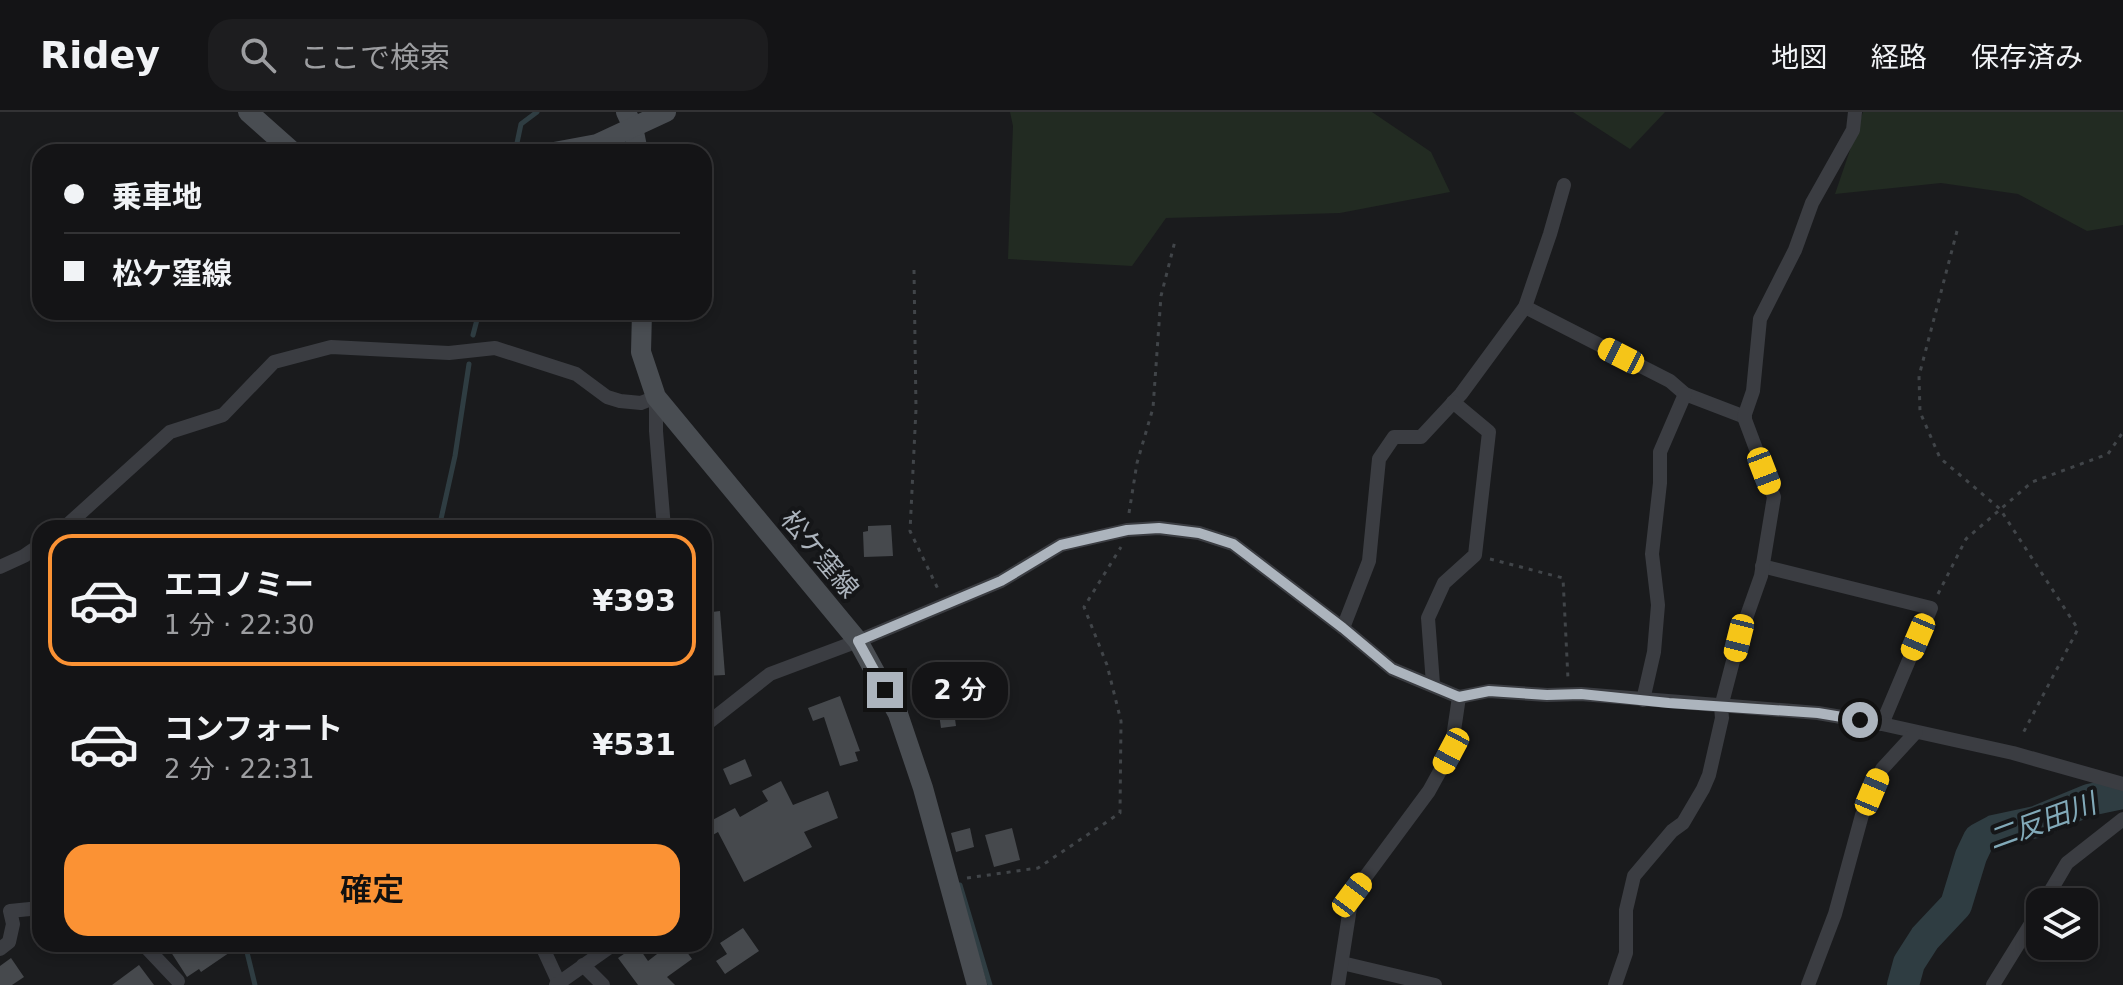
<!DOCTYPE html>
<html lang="ja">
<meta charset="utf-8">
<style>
body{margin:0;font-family:"DejaVu Sans","Noto Sans JP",sans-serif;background:#1d1d1f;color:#f1f3f6;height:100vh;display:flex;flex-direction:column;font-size:30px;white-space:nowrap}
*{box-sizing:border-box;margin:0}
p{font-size:26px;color:#9d9ea1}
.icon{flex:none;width:44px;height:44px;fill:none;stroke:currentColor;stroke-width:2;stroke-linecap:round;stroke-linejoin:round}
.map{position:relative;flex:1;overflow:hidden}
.details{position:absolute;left:32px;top:408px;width:680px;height:432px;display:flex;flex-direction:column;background:#141416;border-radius:24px;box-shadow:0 4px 12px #0003,0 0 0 2px #333335}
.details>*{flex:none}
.hud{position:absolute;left:32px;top:32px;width:680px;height:176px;border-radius:24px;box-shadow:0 4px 12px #0003,0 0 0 2px #333335;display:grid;align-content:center;height:176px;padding:0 32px;background:#141416}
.controls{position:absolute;left:2026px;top:776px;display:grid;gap:16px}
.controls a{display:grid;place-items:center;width:72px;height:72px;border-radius:16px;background:#141416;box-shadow:0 4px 12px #0003,0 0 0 2px #333335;font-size:40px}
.end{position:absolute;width:36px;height:36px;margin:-18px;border:10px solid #acb4bd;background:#111;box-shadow:0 0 0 4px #111}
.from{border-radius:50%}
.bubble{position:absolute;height:56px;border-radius:24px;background:#141416;box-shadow:0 4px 12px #0003,0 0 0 2px #333335;font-size:26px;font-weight:600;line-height:56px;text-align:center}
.car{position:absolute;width:24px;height:48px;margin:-24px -12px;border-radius:10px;box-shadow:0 0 6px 2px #0007;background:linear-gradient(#f5c518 24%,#345 0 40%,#f5c518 0 76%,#345 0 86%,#f5c518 0)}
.hud b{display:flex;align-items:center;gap:28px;height:76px;font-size:30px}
.hud b+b{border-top:2px solid #333335}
.hud i{width:20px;height:20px;background:#f1f3f6}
ul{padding:14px 0 0;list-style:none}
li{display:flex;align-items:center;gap:24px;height:132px;margin:0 16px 12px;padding:0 16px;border:4px solid transparent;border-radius:24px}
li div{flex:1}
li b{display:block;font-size:30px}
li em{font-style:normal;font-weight:600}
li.current{border-color:#fb9234}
li>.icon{width:72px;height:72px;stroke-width:1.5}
.action{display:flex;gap:16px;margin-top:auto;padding:16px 32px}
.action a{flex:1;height:92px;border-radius:24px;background:#fb9234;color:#111;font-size:32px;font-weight:600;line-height:92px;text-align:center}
header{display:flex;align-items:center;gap:48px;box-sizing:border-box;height:112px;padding:0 40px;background:#141416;border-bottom:2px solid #333335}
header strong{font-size:38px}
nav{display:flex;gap:44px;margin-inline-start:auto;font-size:28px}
.search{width:560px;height:72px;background:#1d1d1f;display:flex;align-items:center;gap:20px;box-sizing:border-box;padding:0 28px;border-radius:24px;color:#9d9ea1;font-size:30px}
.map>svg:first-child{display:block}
</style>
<header>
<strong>Ridey</strong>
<div class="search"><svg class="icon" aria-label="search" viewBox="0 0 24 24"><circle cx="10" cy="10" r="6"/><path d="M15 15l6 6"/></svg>ここで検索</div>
<nav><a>地図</a><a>経路</a><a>保存済み</a></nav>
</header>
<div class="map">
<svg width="2123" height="873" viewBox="0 0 2123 873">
<rect width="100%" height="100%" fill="#1a1b1d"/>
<!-- green -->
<g fill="#222b22">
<path d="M 1010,0 L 1372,0 L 1431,40 L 1450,80 L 1340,101 L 1166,106 L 1132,154 L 1008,147 L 1013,14 Z"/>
<path d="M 1573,0 L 1665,0 L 1630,37 Z"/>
<path d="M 1863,0 L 2123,0 L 2123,113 L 2087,119 L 2018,82 L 1941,71 L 1835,82 Z"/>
</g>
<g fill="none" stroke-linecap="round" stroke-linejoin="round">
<!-- stream -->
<g stroke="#2f3d42" stroke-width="5">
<path d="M 517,31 L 521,12 L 537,0"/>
<path d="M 473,223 L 479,200"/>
<path d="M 439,416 L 455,344 L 469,252"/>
<path d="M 960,773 L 990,873"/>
<path d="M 245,832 L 255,873"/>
</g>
<!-- river -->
<path stroke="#2f3d42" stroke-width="32" d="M 1903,873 L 1909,851 L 1925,826 L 1956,793 L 1971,744 L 1979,727 L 1994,719 L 2036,710 L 2089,688 L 2123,681"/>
</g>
<!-- building -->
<g fill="#46494d">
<path d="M 891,413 L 893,444 L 864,445 L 863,420 L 868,419 L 868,414 Z"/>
<path d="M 720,499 L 725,563 L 704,564 L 704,501 Z"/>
<path d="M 963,549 L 972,584 L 950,590 L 941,555 Z"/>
<path d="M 840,584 L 860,639 L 855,640 L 858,649 L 840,654 L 824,605 L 813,609 L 808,596 Z"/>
<path d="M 954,600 L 956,614 L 941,616 L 939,602 Z"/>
<path d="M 745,647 L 752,664 L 730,673 L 723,657 Z"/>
<path d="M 781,669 L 793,693 L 828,679 L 838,706 L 804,720 L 812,735 L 744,770 L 718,720 L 711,724 L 705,712 L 735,696 L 740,705 L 768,689 L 762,679 Z"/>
<path d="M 970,716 L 974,735 L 956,740 L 951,721 Z"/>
<path d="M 1012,716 L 1020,748 L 994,755 L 985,723 Z"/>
<path d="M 743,816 L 759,839 L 725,862 L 716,849 L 727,842 L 720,831 Z"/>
<path d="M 176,832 L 242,832 L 201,860 L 199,857 L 187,865 L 169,837 Z"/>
<path d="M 670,832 L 681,832 L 692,847 L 667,865 L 675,873 L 638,873 L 618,846 L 637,833 L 648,849 Z"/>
<path d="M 11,846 L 24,865 L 12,873 L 0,873 L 0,854 Z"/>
<path d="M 139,853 L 154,873 L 112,873 Z"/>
</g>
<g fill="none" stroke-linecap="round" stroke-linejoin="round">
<!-- path -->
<g stroke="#414549" stroke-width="3" stroke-dasharray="4 6" stroke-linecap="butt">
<path d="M 1957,119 L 1919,264 L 1920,300 L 1940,346 L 2000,397 L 2078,517 L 2021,625"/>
<path d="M 914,158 L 916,297 L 910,419 L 938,477"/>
<path d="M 1129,401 L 1137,351 L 1153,296 L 1161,184 L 1175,129"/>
<path d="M 1490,447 L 1563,466 L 1568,567"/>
<path d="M 1938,482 L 1966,427 L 2032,370 L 2108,342 L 2123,320"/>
<path d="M 967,766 L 1038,756 L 1120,701 L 1121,609 L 1107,553 L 1084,495 L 1121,435"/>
</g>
<!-- street -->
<g stroke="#3b3d42" stroke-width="14">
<path d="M 1525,195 L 1670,269 L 1685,282 L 1745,305"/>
<path d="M 64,416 L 170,320 L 223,303 L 274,250 L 331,235 L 449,241 L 495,236 L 576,262 L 607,285 L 620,289 L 641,291 L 656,285 L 656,319 L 664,416"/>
<path d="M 1762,454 L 1931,496 L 1882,612"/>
<path d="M 0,455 L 24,444 L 40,433"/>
<path d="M 1343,516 L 1369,449 L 1379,347 L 1394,325 L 1421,325 L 1461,282 L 1525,195 L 1550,122 L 1564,73"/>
<path d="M 1433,572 L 1428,506 L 1444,471 L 1475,443 L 1489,320 L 1453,290"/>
<path d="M 1643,588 L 1654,540 L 1658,493 L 1652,442 L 1660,371 L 1660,340 L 1685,282"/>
<path d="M 704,614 L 770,562 L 858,529 L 1001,469 L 1061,433 L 1127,418 L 1159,416 L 1199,421 L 1233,432 L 1343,516 L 1392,557 L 1459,585 L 1489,579 L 1547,583 L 1581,582 L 1818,601 L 1882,612 L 2013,641 L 2123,672"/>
<path d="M 2044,790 L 2067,751 L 2123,707"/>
<path d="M 143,832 L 178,869"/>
<path d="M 541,832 L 559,871"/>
<path d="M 0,837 L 9,830 L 13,812 L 10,799 L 40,796"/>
<path d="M 1342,851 L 1435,873"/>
<path d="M 583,853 L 603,873"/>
<path d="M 556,873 L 614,832"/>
<path d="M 1338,873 L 1352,783 L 1429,679 L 1451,639 L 1459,585"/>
<path d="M 1615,873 L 1626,841 L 1626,798 L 1634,764 L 1672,719 L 1683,711 L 1703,677 L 1709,663 L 1722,606 L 1721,595 L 1739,526 L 1761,464 L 1774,385 L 1744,305 L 1753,279 L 1760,207 L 1795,138 L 1812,91 L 1853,18 L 1855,0"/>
<path d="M 1808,873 L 1835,802 L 1862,703 L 1882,657 L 1916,620"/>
<path d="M 1993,873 L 2040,797"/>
</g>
<!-- secondary -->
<g stroke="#494d52" stroke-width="20">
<path d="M 248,0 L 293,40"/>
<path d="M 626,0 L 633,15 L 638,40"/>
<path d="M 554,40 L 597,32 L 666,0"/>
<path d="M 642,200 L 641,240 L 656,285 L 858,529 L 898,602 L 923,676 L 977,873"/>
</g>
</g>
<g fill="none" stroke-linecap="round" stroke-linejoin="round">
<!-- route -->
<path stroke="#acb4bd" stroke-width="10" d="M 885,578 L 858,529 L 1001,469 L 1061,433 L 1127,418 L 1159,416 L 1199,421 L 1233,432 L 1343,516 L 1392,557 L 1459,585 L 1489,579 L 1547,583 L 1581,582 L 1669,591 L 1818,601 L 1860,608"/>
</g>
<g text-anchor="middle" stroke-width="8" stroke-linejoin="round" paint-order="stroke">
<!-- street labels -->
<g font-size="26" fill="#acb4bd" stroke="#151618">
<text transform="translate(820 442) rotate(50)" y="9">松ケ窪線</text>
</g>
<!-- water labels -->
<g font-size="28" font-style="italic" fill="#82aab9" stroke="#151618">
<text transform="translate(2042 709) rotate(-20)" y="10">二反田川</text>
</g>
</g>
</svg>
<div class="controls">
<a><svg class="icon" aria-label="layers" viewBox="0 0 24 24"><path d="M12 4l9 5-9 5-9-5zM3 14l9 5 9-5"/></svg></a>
</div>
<i class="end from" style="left:1860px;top:608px"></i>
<i class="end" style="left:885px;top:578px"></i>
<div class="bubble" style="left:912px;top:550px;width:96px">2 分</div>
<i class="car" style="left:1621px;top:244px;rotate:297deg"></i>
<i class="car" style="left:1764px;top:359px;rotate:159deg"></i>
<i class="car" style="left:1918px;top:525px;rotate:203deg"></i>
<i class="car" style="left:1739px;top:526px;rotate:194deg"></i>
<i class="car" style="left:1451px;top:639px;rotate:208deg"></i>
<i class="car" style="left:1872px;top:680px;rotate:23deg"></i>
<i class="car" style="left:1352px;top:783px;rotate:37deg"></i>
<div class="hud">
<b><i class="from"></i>乗車地</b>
<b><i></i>松ケ窪線</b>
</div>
<section class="details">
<ul>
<li class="current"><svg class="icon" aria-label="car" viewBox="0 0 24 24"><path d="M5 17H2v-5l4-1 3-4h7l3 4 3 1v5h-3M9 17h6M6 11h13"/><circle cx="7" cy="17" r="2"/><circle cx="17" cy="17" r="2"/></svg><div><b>エコノミー</b><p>1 分 · 22:30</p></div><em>¥393</em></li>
<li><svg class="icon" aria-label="car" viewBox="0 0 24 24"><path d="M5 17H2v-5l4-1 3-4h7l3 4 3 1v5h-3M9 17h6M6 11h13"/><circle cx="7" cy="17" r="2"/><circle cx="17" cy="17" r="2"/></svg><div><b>コンフォート</b><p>2 分 · 22:31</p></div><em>¥531</em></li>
</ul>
<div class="action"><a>確定</a></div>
</section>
</div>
